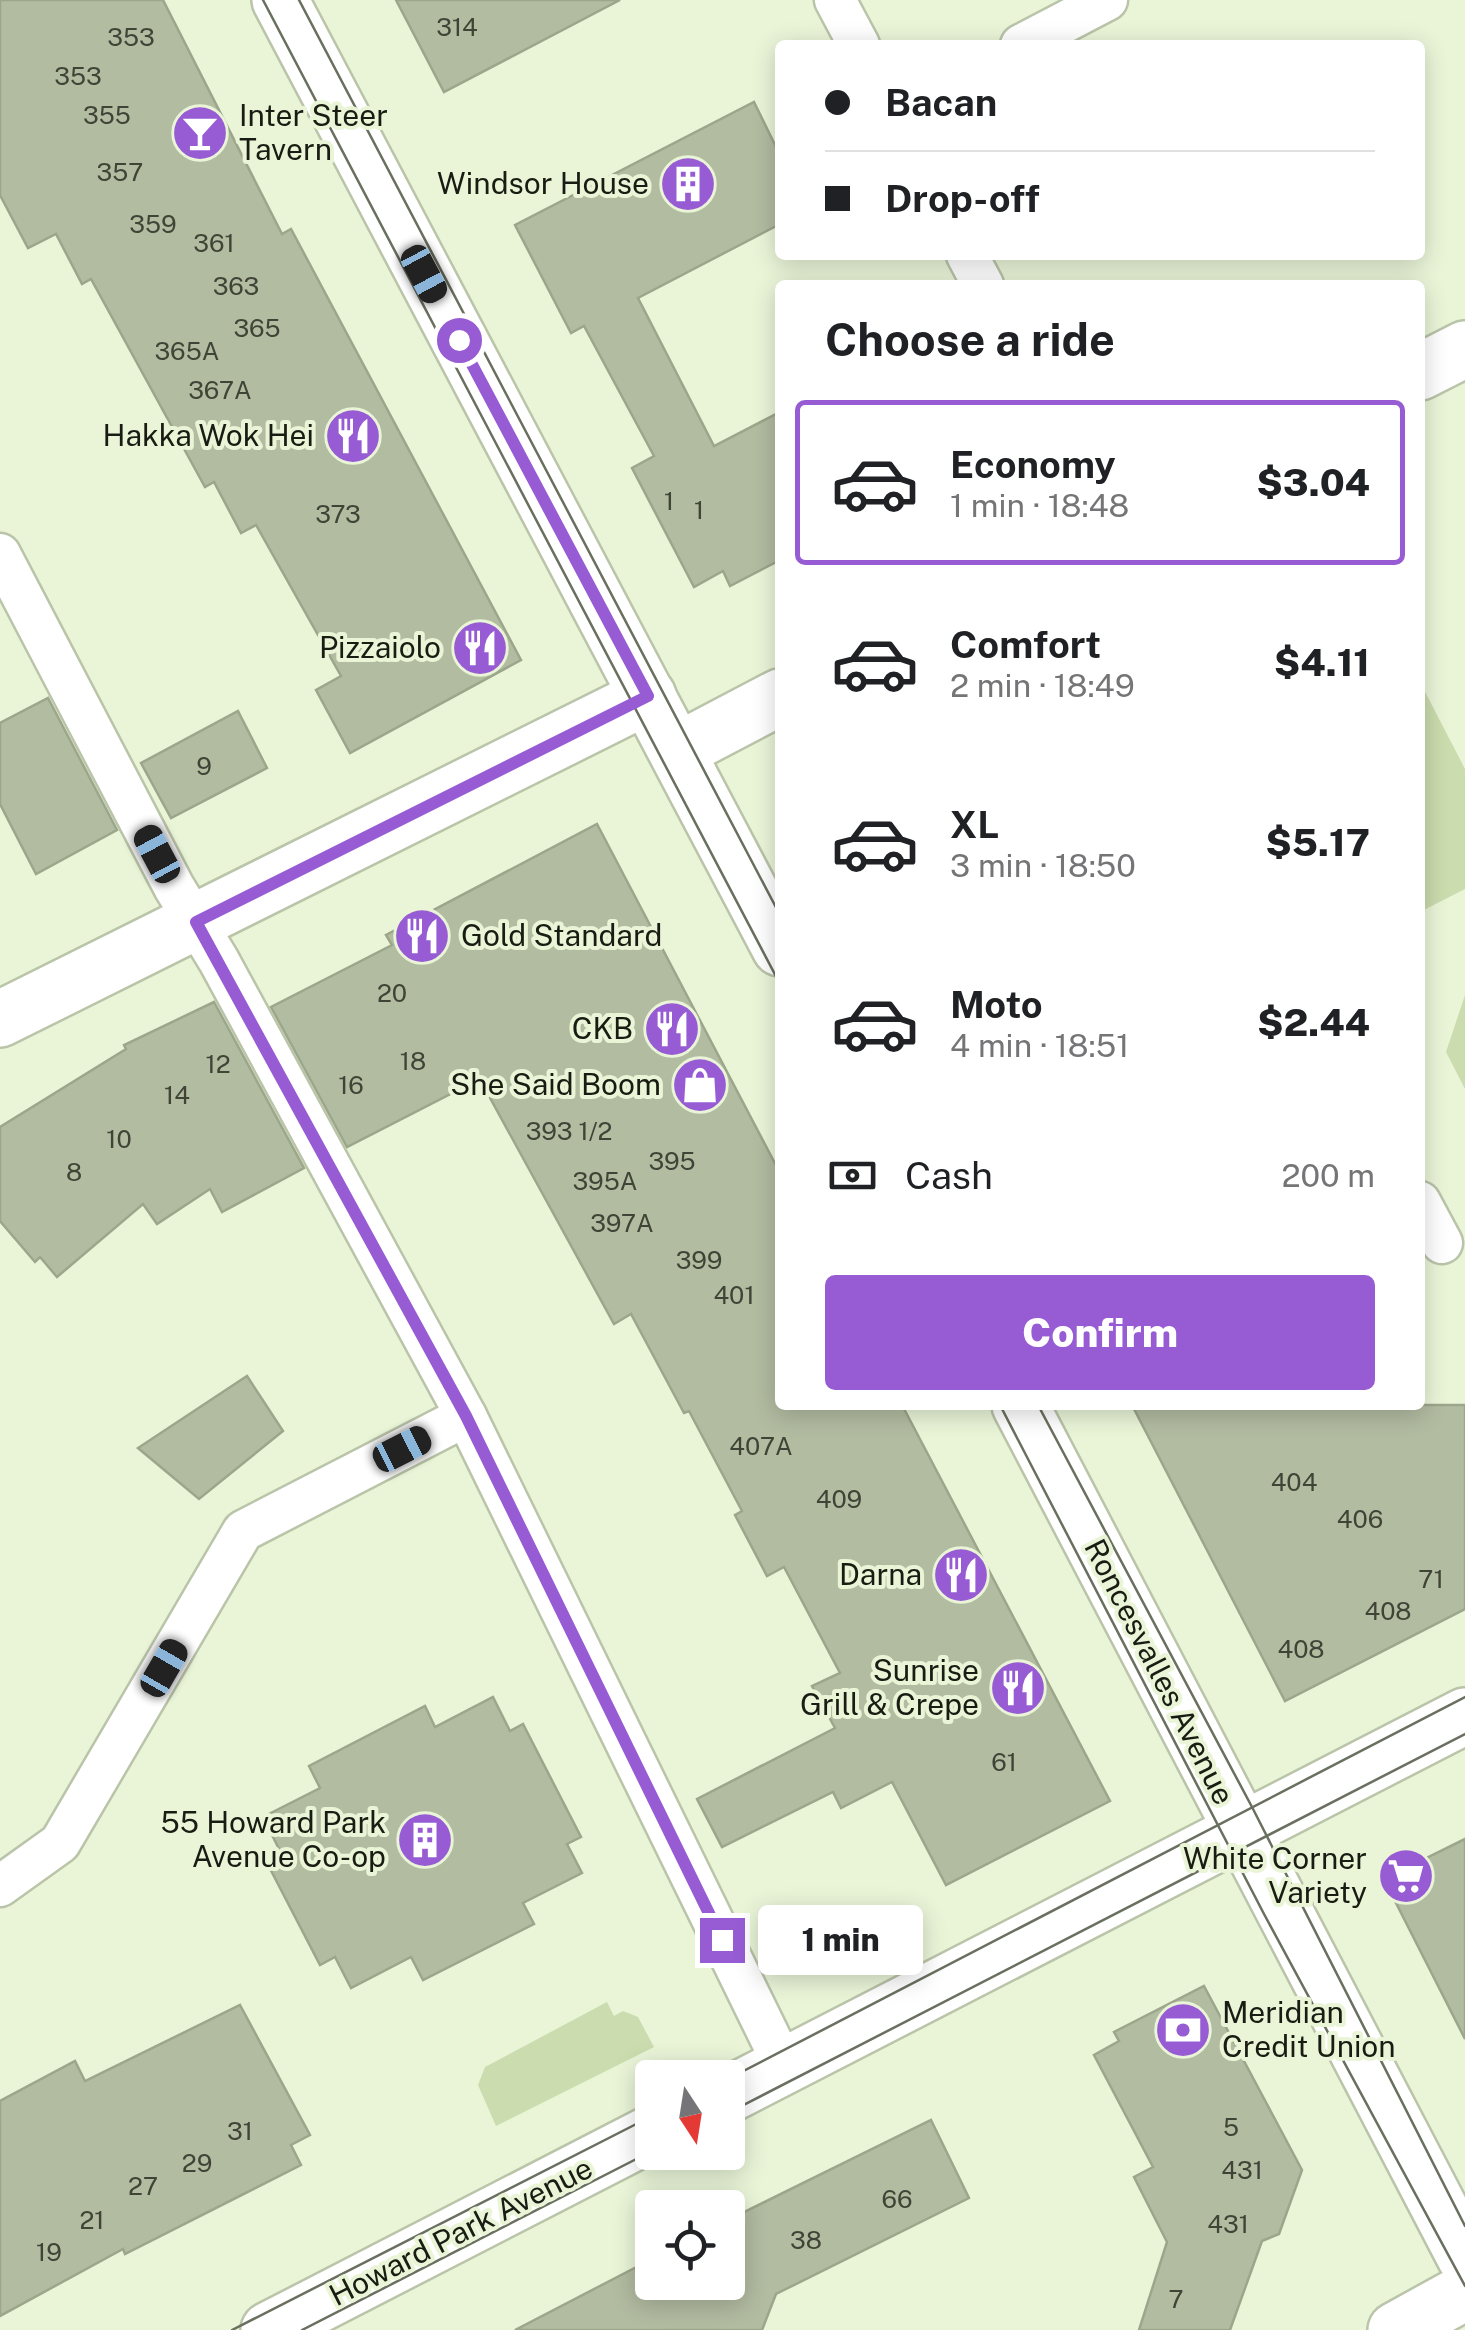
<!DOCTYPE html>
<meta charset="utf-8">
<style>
body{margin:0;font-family:"Public Sans",sans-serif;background:#f6f6f6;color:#202124;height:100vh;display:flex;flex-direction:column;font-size:38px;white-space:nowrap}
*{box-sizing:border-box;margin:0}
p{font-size:32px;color:#757577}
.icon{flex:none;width:55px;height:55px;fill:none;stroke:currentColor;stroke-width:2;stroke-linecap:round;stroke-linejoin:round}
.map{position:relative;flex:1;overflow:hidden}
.drawer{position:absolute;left:775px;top:280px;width:650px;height:1130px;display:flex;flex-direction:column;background:#fff;border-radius:10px;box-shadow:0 5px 25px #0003}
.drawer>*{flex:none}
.banner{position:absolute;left:775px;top:40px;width:650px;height:220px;border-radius:10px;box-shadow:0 5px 25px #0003;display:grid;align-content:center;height:220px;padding:0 50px;background:#fff}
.needle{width:65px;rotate:168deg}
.buttons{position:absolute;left:635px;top:2060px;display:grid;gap:20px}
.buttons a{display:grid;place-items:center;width:110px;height:110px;border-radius:10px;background:#fff;box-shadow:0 5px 25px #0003;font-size:50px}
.end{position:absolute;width:45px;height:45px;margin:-22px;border:12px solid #975cd4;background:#fff;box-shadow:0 0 0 5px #fff}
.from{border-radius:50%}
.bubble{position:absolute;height:70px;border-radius:10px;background:#fff;box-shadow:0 5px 25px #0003;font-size:32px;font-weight:800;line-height:70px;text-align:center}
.car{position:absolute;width:30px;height:60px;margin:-30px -15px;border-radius:12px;box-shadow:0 0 8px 2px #0007;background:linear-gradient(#222 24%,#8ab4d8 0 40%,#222 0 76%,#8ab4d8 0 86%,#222 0)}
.banner b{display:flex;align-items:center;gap:35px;height:95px;font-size:38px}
.banner b+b{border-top:2px solid #e0e0e0}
.banner i{width:25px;height:25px;background:#202124}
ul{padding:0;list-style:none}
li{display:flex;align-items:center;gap:30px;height:165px;margin:0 20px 15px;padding:0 30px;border:5px solid transparent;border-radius:10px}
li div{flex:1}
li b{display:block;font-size:38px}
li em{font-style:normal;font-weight:800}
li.current{border-color:#975cd4}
li>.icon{width:90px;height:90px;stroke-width:1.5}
h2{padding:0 50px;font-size:45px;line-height:120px}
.pay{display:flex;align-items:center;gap:25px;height:110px;padding:0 50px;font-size:38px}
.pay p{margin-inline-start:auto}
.action{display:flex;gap:20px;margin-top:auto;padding:20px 50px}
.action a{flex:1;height:115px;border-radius:10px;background:#975cd4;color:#fff;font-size:40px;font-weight:800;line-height:115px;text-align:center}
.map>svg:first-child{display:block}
</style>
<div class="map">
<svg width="1465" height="2330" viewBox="0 0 1465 2330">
<rect width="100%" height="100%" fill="#eaf5d8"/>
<!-- green -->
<g fill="#cbdcae">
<path d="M 1420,682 L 1465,769 L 1465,889 L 1420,912 Z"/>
<path d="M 1465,995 L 1465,1089 L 1446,1052 Z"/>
<path d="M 607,2002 L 614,2016 L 623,2011 L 638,2017 L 654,2047 L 496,2126 L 478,2085 L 485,2067 Z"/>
</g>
<!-- building -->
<g fill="#b2bca1" stroke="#9ca68b" stroke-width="2.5">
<path d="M 0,0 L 163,0 L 282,234 L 291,229 L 521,660 L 350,753 L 316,690 L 341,676 L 256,525 L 241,533 L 214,482 L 205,487 L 91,279 L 82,284 L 56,234 L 28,248 L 0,195 Z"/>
<path d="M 396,0 L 620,0 L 444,92 Z"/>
<path d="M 754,102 L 780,155 L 780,224 L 638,298 L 714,446 L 780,412 L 780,560 L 730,586 L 723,571 L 694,587 L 632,468 L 654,456 L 584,326 L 571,333 L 515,225 Z"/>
<path d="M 48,698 L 117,830 L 36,874 L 0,804 L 0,723 Z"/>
<path d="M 238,711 L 267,768 L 171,818 L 141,763 Z"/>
<path d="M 597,824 L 780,1173 L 780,1405 L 902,1405 L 1110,1801 L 946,1885 L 892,1782 L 841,1808 L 833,1792 L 722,1847 L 697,1799 L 835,1728 L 812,1686 L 840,1673 L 784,1567 L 767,1576 L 735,1515 L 742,1511 L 689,1411 L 684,1413 L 631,1314 L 614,1324 L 484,1087 L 480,1089 L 476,1081 L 347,1147 L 271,1007 L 392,945 L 386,935 Z"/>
<path d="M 214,1002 L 304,1168 L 222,1212 L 210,1189 L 157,1224 L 143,1204 L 57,1277 L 40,1257 L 35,1262 L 0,1221 L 0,1127 L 126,1049 L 124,1045 Z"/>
<path d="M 247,1376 L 283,1431 L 199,1499 L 138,1448 Z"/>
<path d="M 1132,1405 L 1465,1405 L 1465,1609 L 1285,1701 Z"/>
<path d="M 493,1697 L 510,1731 L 523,1724 L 581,1837 L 567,1844 L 582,1873 L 523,1903 L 534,1924 L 423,1980 L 411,1957 L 351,1988 L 335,1957 L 320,1965 L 264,1857 L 279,1849 L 263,1817 L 320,1788 L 309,1766 L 425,1706 L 435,1727 Z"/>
<path d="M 1465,1839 L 1465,2039 L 1394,1899 L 1400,1871 Z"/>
<path d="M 1204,1986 L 1302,2170 L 1279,2234 L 1262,2241 L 1230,2330 L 1139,2330 L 1167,2242 L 1134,2177 L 1153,2167 L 1094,2055 L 1119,2041 L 1114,2032 Z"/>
<path d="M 240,2005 L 310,2135 L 291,2145 L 301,2165 L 125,2254 L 123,2249 L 0,2316 L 0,2101 L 75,2061 L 85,2081 Z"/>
<path d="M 931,2120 L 969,2198 L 776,2294 L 762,2330 L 515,2330 L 652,2259 L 652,2282 L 728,2282 L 728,2220 Z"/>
</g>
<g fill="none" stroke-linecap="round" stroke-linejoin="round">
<!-- service casing -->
<g stroke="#bac4a9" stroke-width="45">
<g id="service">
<path d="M 835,0 L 859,45"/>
<path d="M 1021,45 L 1107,0"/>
<path d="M 967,255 L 983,285"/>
<path d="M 0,554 L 174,887 L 219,961 L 466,1416 L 784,2066"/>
<path d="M 1420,1202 L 1442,1243"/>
<path d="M 0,1886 L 60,1843 L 243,1531 L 466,1416"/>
</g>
</g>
<!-- minor casing -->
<g stroke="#bac4a9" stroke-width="60">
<g id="minor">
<path d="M 1420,372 L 1465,349"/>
<path d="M 677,751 L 780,697"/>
<path d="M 0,1019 L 648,696"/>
<path d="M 1396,2330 L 1465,2292"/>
</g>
</g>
<!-- tertiary casing -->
<g stroke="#bac4a9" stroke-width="60">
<g id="tertiary">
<path d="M 280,0 L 780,948"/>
<path d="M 1020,1405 L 1465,2257"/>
<path d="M 728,2095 L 1465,1716"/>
<path d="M 269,2330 L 652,2133"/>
</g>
</g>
<!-- service -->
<use href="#service" stroke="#fff" stroke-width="40"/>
<!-- minor -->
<use href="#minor" stroke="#fff" stroke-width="55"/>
<!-- tertiary -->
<use href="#tertiary" stroke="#fff" stroke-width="55"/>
<!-- tram -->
<g stroke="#6a705f" stroke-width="2.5">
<path d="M 263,0 L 780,984"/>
<path d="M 299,0 L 780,915"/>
<path d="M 1000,1405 L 1264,1914 L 1465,2286"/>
<path d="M 1038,1405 L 1252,1807 L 1465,2226"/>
<path d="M 728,2079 L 1465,1697"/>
<path d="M 728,2113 L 1465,1734"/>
<path d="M 232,2330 L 652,2116"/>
<path d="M 302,2330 L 652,2151"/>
</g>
</g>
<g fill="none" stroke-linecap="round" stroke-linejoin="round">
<!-- route -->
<path stroke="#975cd4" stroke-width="12" d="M 459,340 L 648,696 L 196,922 L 466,1416 L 722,1940"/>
</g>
<!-- icons -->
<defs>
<g id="bar-disc" transform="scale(2.875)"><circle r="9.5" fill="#975cd4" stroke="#eaf5d8"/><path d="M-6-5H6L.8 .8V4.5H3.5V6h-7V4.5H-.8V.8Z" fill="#fff"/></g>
<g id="building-disc" transform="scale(2.875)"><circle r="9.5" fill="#975cd4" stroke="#eaf5d8"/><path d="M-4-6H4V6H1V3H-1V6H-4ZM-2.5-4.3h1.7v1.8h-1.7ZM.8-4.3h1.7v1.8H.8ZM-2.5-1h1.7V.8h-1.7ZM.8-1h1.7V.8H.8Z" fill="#fff"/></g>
<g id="restaurant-disc" transform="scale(2.875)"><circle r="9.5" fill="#975cd4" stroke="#eaf5d8"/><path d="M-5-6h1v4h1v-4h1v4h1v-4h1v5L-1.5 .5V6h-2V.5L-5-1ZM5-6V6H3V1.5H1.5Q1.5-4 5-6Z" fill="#fff"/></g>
<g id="shop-disc" transform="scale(2.875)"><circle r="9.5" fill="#975cd4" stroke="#eaf5d8"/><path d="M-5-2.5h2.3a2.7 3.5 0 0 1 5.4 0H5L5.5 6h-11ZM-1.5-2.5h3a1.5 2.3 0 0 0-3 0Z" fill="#fff"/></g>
<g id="supermarket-disc" transform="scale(2.875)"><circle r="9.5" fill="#975cd4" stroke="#eaf5d8"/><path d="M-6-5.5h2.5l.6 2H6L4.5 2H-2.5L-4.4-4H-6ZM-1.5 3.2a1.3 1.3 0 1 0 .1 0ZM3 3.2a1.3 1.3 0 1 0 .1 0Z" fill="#fff"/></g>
<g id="bank-disc" transform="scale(2.875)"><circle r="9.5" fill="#975cd4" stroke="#eaf5d8"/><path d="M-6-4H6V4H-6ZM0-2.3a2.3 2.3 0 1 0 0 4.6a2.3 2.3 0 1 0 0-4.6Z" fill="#fff"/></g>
</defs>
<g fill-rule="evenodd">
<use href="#bar-disc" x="200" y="133"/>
<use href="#building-disc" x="688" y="184"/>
<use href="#restaurant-disc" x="353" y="436"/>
<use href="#restaurant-disc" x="480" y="648"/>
<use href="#restaurant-disc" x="422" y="936"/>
<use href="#restaurant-disc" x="672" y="1029"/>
<use href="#shop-disc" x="700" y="1085"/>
<use href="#restaurant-disc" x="961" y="1575"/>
<use href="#restaurant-disc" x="1018" y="1688"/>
<use href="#building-disc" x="425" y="1840"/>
<use href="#supermarket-disc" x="1406" y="1876"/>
<use href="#bank-disc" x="1183" y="2030"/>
</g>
<g text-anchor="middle" stroke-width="8" stroke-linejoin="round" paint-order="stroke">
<!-- number labels -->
<g font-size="25" fill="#3f4436">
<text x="457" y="36">314</text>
<text x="131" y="46">353</text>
<text x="78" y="85">353</text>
<text x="107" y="124">355</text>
<text x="120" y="181">357</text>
<text x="153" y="233">359</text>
<text x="214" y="252">361</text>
<text x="236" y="295">363</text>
<text x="257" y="337">365</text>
<text x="187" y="360">365A</text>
<text x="220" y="399">367A</text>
<text x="669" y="510">1</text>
<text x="699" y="519">1</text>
<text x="338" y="523">373</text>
<text x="204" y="775">9</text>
<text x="392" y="1002">20</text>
<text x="413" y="1070">18</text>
<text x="218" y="1073">12</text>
<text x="351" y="1094">16</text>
<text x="177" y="1104">14</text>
<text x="569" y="1140">393 1/2</text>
<text x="119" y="1148">10</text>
<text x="672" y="1170">395</text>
<text x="74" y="1181">8</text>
<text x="605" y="1190">395A</text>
<text x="622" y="1232">397A</text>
<text x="699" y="1269">399</text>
<text x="734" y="1304">401</text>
<text x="761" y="1455">407A</text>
<text x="1294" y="1491">404</text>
<text x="839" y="1508">409</text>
<text x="1360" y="1528">406</text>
<text x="1431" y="1588">71</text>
<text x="1388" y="1620">408</text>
<text x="1301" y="1658">408</text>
<text x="1004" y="1771">61</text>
<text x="1231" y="2136">5</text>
<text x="240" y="2140">31</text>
<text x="197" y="2172">29</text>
<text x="1242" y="2179">431</text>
<text x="143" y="2195">27</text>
<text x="897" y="2208">66</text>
<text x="92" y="2229">21</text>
<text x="1228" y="2233">431</text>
<text x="806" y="2249">38</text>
<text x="49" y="2261">19</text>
<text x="1176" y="2308">7</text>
</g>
<!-- poi labels -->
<g font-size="30" fill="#191c12" stroke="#eaf5d8" text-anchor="end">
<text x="239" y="126" text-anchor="start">Inter Steer<tspan x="239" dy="34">Tavern</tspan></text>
<text x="649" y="194">Windsor House</text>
<text x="314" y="446">Hakka Wok Hei</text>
<text x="441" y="658">Pizzaiolo</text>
<text x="461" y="946" text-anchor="start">Gold Standard</text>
<text x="633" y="1039">CKB</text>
<text x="661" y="1095">She Said Boom</text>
<text x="922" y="1585">Darna</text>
<text x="979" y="1681">Sunrise<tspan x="979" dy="34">Grill &amp; Crepe</tspan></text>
<text x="386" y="1833">55 Howard Park<tspan x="386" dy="34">Avenue Co-op</tspan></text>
<text x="1367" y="1869">White Corner<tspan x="1367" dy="34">Variety</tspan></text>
<text x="1222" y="2023" text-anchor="start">Meridian<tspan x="1222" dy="34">Credit Union</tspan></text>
</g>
<!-- street labels -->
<g font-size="30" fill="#191c12" stroke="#eaf5d8">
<text transform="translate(1159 1672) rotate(63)" y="10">Roncesvalles Avenue</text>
<text transform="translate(461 2232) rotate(-27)" y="10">Howard Park Avenue</text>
</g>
</g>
</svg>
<div class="buttons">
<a><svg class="needle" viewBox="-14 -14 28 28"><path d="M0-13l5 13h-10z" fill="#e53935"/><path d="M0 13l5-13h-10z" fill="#757577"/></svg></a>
<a><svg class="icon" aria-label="locate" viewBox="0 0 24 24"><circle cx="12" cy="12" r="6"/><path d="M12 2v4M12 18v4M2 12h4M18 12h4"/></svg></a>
</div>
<i class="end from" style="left:459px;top:340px"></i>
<i class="end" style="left:722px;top:1940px"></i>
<div class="bubble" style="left:758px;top:1905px;width:165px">1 min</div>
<i class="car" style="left:424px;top:274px;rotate:152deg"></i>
<i class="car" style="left:157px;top:854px;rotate:332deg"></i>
<i class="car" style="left:402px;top:1449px;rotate:63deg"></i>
<i class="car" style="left:164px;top:1668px;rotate:30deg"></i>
<div class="banner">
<b><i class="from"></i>Bacan</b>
<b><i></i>Drop-off</b>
</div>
<section class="drawer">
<h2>Choose a ride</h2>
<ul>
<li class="current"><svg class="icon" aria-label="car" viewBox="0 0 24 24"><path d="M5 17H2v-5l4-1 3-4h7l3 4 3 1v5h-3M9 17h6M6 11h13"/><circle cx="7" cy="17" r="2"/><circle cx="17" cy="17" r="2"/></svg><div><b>Economy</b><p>1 min · 18:48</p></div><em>$3.04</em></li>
<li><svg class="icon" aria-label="car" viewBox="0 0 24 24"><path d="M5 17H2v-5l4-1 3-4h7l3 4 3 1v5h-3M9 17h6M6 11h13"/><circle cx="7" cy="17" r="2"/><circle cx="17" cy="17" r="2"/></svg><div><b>Comfort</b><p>2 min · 18:49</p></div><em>$4.11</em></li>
<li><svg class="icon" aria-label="car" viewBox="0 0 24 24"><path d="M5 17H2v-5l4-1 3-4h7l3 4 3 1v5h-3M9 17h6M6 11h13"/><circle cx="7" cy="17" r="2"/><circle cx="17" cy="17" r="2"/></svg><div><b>XL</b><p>3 min · 18:50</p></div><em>$5.17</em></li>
<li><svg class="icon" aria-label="car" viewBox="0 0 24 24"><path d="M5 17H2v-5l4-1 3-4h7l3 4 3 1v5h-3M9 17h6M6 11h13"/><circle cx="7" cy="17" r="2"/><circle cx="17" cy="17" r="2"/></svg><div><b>Moto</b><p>4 min · 18:51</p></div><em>$2.44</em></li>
</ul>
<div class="pay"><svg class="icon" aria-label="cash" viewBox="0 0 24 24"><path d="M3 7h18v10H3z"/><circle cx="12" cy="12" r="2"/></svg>Cash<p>200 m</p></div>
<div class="action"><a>Confirm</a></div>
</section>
</div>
